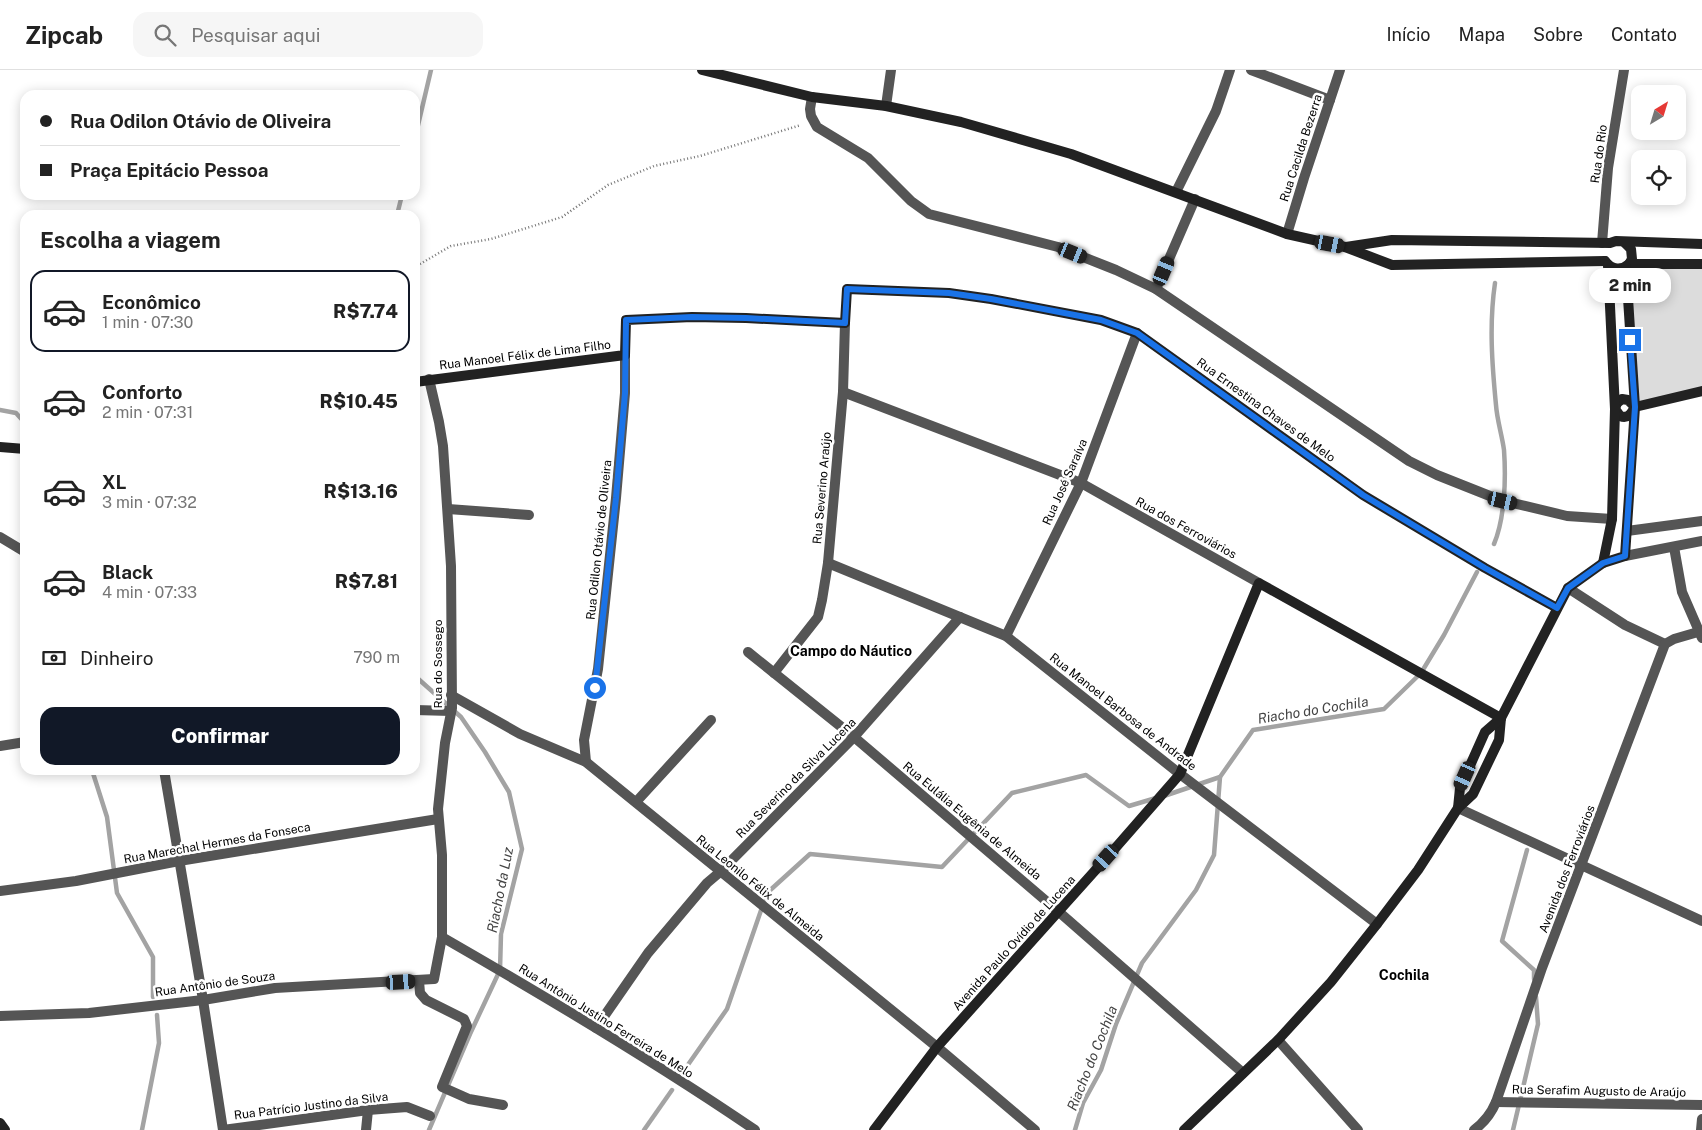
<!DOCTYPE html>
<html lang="pt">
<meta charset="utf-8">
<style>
body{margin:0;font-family:"Public Sans",sans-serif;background:#f6f6f6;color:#222;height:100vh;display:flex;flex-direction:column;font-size:19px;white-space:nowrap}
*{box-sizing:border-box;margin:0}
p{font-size:16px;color:#767676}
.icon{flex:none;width:28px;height:28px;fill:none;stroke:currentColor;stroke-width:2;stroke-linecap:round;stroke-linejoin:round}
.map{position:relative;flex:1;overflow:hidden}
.side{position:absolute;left:20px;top:140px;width:400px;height:565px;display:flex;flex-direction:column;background:#fff;border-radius:15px;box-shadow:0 2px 12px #0003}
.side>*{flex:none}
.hud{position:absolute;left:20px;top:20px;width:400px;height:110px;border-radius:15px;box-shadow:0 2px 12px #0003;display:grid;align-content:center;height:110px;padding:0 20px;background:#fff}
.needle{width:32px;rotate:38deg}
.fabs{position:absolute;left:1631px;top:15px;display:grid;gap:10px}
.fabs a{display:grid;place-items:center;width:55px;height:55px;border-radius:10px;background:#fff;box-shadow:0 2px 12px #0003;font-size:25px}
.end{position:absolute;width:22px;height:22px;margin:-11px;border:6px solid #1a73e8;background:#fff;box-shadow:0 0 0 2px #fff}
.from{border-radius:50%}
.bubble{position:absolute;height:35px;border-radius:15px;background:#fff;box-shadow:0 2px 12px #0003;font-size:16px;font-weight:800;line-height:35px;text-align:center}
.car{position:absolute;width:15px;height:30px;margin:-15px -8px;border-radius:6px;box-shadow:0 0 4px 1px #0007;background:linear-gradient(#222 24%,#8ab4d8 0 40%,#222 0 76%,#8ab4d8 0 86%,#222 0)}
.hud b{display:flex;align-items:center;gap:18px;height:48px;font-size:19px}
.hud b+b{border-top:1px solid #e0e0e0}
.hud i{width:12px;height:12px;background:#222}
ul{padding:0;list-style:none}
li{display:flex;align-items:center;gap:15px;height:82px;margin:0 10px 8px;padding:0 10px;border:2px solid transparent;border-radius:15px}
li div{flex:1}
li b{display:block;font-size:19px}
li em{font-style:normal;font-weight:800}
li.current{border-color:#111827}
li>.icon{width:45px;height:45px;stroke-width:1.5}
h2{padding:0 20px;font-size:22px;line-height:60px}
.pay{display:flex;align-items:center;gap:12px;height:55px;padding:0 20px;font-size:19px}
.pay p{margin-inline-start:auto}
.cta{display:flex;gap:10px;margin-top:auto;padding:10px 20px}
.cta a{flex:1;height:58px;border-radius:15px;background:#111827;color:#fff;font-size:20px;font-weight:800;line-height:58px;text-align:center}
header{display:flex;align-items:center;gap:30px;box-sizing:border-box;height:70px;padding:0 25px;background:#fff;border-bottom:1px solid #e0e0e0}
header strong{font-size:24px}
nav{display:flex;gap:28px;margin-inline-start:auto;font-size:18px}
.search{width:350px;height:45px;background:#f6f6f6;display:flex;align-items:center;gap:12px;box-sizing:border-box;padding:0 18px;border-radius:15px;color:#767676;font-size:19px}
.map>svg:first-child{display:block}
</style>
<header>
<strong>Zipcab</strong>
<div class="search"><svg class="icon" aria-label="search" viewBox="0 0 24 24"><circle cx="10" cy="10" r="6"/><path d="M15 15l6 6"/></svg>Pesquisar aqui</div>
<nav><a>Início</a><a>Mapa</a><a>Sobre</a><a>Contato</a></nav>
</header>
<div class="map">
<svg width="1702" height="1060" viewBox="0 0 1702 1060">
<rect width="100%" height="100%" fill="#fff"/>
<!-- green -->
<path fill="#dcdcdc" d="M 1629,194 L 1702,194 L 1702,321 L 1635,337 Z"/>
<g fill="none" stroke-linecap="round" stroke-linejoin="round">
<!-- stream -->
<g stroke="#a3a3a3" stroke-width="4.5">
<path d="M 415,68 L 431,0"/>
<path d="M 397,145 L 402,125"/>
<path d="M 0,340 L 16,343 L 25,353"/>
<path d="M 1494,474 C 1505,448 1506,408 1504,380 C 1502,365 1497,350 1496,335 C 1492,294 1489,254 1495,213"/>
<path d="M 415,606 L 461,647 L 485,682 L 509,722 L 522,779 L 501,864 L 500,900 L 470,964 L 429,1060"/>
<path d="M 92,700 L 107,747 L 117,823 L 153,887 L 153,927"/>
<path d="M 1164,726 L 1220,707"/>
<path d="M 1527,780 L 1502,871 L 1534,900 L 1534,909"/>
<path d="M 685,999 L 727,939 L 767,823 L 810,784 L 942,797 L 1012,723 L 1086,705 L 1129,736 L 1156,728"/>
<path d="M 142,1060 L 159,973 L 157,945"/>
<path d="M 644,1060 L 672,1020"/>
<path d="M 1075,1060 L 1083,1033 L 1101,1000 L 1116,954 L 1142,893 L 1196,820 L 1214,785 L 1220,707 L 1253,660 L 1384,639 L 1421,603 L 1444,565 L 1477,502"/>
<path d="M 1513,1060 L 1538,954 L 1536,927"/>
</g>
<!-- path -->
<path stroke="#777" stroke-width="2.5" stroke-dasharray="1 2.5" stroke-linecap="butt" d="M 420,194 L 451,176 L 491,169 L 562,147 L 608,115 L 654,96 L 700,86 L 801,55"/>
<!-- street -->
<g stroke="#555" stroke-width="10">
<path d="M 1251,0 L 1330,30"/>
<path d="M 812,27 L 810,39 L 811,46 L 817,57 L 868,88 L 911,131 L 929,144 L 1058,177 L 1116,200 L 1156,219 L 1409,391 L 1437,405 L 1500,430 L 1567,446 L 1612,449"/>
<path d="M 886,36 L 891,0"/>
<path d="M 1176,122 L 1216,41 L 1230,0"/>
<path d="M 1287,164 L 1304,108 L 1340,0"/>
<path d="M 1602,173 L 1608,98 L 1624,0"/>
<path d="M 1156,219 L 1195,129"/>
<path d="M 843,322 L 1081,413 L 1259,513"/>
<path d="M 448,439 L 529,445"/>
<path d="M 1627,461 L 1702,451"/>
<path d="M 0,467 L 25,482"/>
<path d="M 1674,477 L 1682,522 L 1702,568"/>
<path d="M 1625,486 L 1702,471"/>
<path d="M 828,493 L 1006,566 L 1180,704 L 1377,854"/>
<path d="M 1568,518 L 1625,555 L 1665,574"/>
<path d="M 1006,566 L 1081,413 L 1137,263"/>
<path d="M 748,582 L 854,667 L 1059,842 L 1243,1003"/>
<path d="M 774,603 L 818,547 L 822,530 L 828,493 L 843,322 L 845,253"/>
<path d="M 451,625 L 520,664 L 586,692 L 937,977 L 1035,1060"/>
<path d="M 415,640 L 451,641"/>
<path d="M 0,676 L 25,672"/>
<path d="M 586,692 L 584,670 L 598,599 L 616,428 L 625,323 L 625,285"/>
<path d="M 164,700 L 203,930 L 223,1060"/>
<path d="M 636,732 L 711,650"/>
<path d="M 1458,738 L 1702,851"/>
<path d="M 0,821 L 76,811 L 179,791 L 438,749"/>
<path d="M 442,867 C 548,928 654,991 755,1060"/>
<path d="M 419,911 L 420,923 L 426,930 L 464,949 L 467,956 L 442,1017 L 469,1029 L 503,1035"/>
<path d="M 0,946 L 89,943 L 203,930 L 275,918 L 434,909 L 442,867 L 442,785 L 438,739 L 445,673 L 452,638 L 451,496 L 443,376 L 439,352 L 429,309"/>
<path d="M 596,958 L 648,883 L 707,813 L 720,802 L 854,667 L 960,547"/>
<path d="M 1278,970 L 1358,1060"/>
<path d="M 1496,1032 L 1702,1035"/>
<path d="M 223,1060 L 368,1040 L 407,1037 L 430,1046"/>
<path d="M 366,1060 L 368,1040"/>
<path d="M 1474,1060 C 1485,1052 1491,1044 1496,1032 L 1542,898 L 1665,574 L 1674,569 L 1698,562"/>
<path d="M 1701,1060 L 1702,1049"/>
</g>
<!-- secondary -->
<g stroke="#222" stroke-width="10">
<path d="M 702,0 L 812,27 L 886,36 L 961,52 L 1071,84 L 1287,164 L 1345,177 L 1392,195 L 1605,191"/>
<path d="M 1624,172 L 1631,179 L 1632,189 L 1629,194"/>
<path d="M 1346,177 L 1392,170 L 1610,173 L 1616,171 L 1702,174"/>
<path d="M 1605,191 C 1612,200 1621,201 1629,194 L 1702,194"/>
<path d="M 415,312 L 625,285 L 626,250 L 692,247 L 746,248 L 845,253 L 847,219 L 949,223 L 991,229 L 1101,250 L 1137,263 L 1363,425 L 1485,498 L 1557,538"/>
<path d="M 1622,329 L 1628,330 L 1635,337 C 1631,344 1628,349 1620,346 L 1615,339 L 1617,333 Z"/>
<path d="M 1635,337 L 1702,321"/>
<path d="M 0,377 L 25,379"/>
<path d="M 1603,493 L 1612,449 L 1615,339 L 1608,195"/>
<path d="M 1458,738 L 1473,724 L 1499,670 L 1501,648"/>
<path d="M 0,1053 L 5,1060"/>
<path d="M 874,1060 L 937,977 L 1118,775 L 1180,704 L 1259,513 L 1501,648"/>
<path d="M 1184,1060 L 1278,970 L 1331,912 L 1377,854 L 1418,800 L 1458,738 L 1460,718 L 1485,662 L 1501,648 L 1568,518 L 1603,493 L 1625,486 L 1635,337 L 1626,197"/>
</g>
</g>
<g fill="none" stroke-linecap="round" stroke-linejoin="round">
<!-- route -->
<path stroke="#1a73e8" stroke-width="6" d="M 595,618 L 616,428 L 625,323 L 626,250 L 692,247 L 746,248 L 845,253 L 847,219 L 949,223 L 991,229 L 1101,250 L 1137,263 L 1363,425 L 1485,498 L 1557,538 L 1568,518 L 1603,493 L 1625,486 L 1635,337 L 1630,270"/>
</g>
<g text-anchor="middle" stroke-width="5" stroke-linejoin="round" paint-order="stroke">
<!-- street labels -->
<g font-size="12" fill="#000" stroke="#fff">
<text transform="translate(1301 78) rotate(-72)" y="4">Rua Cacilda Bezerra</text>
<text transform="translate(1599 84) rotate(-82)" y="4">Rua do Rio</text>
<text transform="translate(525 285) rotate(-7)" y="4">Rua Manoel Félix de Lima Filho</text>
<text transform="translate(1266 340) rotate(36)" y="4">Rua Ernestina Chaves de Melo</text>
<text transform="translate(1065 412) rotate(-66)" y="4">Rua José Saraíva</text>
<text transform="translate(822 418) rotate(-85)" y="4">Rua Severino Araújo</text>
<text transform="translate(1186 458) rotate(29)" y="4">Rua dos Ferroviários</text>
<text transform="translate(599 470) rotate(-84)" y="4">Rua Odilon Otávio de Oliveira</text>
<text transform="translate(438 594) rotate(-90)" y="4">Rua do Sossego</text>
<text transform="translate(1123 642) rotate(38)" y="4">Rua Manoel Barbosa de Andrade</text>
<text transform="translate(796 708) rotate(-45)" y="4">Rua Severino da Silva Lucena</text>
<text transform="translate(972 751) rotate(40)" y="4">Rua Eulália Eugênia de Almeida</text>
<text transform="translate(217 773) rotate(-10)" y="4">Rua Marechal Hermes da Fonseca</text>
<text transform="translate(1567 799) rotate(-69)" y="4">Avenida dos Ferroviários</text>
<text transform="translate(760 818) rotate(39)" y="4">Rua Leonilo Félix de Almeida</text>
<text transform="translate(1014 873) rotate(-48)" y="4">Avenida Paulo Ovídio de Lucena</text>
<text transform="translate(215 914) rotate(-8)" y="4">Rua Antônio de Souza</text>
<text transform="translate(606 951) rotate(32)" y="4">Rua Antônio Justino Ferreira de Melo</text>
<text transform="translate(1599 1021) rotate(1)" y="4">Rua Serafim Augusto de Araújo</text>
<text transform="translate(311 1036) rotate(-7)" y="4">Rua Patrício Justino da Silva</text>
</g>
<!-- neighbourhood labels -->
<g font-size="14" font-weight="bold" fill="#000" stroke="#fff">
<text x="851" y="586">Campo do Náutico</text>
<text x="1404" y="910">Cochila</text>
</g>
<!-- water labels -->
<g font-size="14" font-style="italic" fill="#444" stroke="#fff">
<text transform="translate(1313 640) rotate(-9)" y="5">Riacho do Cochila</text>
<text transform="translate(500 820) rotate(-79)" y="5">Riacho da Luz</text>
<text transform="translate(1092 988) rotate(-68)" y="5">Riacho do Cochila</text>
</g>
</g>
</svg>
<div class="fabs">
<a><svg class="needle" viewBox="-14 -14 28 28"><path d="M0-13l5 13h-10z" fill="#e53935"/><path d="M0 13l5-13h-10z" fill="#767676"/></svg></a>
<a><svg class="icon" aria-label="locate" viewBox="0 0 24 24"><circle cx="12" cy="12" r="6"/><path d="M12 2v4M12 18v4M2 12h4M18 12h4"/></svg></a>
</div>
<i class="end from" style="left:595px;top:618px"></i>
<i class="end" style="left:1630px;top:270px"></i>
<div class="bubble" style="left:1589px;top:198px;width:82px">2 min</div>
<i class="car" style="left:1330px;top:174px;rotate:101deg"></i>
<i class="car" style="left:1073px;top:183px;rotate:112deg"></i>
<i class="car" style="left:1164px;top:201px;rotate:23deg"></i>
<i class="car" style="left:1503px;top:431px;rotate:103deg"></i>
<i class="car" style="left:1465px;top:706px;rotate:204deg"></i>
<i class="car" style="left:1106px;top:788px;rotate:222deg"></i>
<i class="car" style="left:401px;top:912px;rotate:87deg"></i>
<div class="hud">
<b><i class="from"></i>Rua Odilon Otávio de Oliveira</b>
<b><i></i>Praça Epitácio Pessoa</b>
</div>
<section class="side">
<h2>Escolha a viagem</h2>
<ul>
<li class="current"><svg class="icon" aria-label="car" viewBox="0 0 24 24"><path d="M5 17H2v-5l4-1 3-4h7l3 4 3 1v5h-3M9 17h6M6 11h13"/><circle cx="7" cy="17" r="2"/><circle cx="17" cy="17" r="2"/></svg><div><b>Econômico</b><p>1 min · 07:30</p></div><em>R$7.74</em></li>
<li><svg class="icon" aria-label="car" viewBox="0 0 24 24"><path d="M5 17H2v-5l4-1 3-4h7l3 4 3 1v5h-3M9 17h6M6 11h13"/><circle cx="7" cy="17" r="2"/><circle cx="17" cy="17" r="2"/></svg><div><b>Conforto</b><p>2 min · 07:31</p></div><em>R$10.45</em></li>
<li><svg class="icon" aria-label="car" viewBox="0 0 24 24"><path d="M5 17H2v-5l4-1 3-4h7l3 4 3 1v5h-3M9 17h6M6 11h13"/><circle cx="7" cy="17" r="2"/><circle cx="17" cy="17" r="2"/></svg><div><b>XL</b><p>3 min · 07:32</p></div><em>R$13.16</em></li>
<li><svg class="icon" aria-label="car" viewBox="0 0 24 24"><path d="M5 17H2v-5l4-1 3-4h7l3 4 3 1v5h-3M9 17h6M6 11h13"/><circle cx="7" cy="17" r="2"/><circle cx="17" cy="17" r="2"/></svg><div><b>Black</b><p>4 min · 07:33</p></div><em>R$7.81</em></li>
</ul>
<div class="pay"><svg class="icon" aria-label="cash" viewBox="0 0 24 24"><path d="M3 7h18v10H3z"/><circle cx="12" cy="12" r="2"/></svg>Dinheiro<p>790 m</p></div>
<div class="cta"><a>Confirmar</a></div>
</section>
</div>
